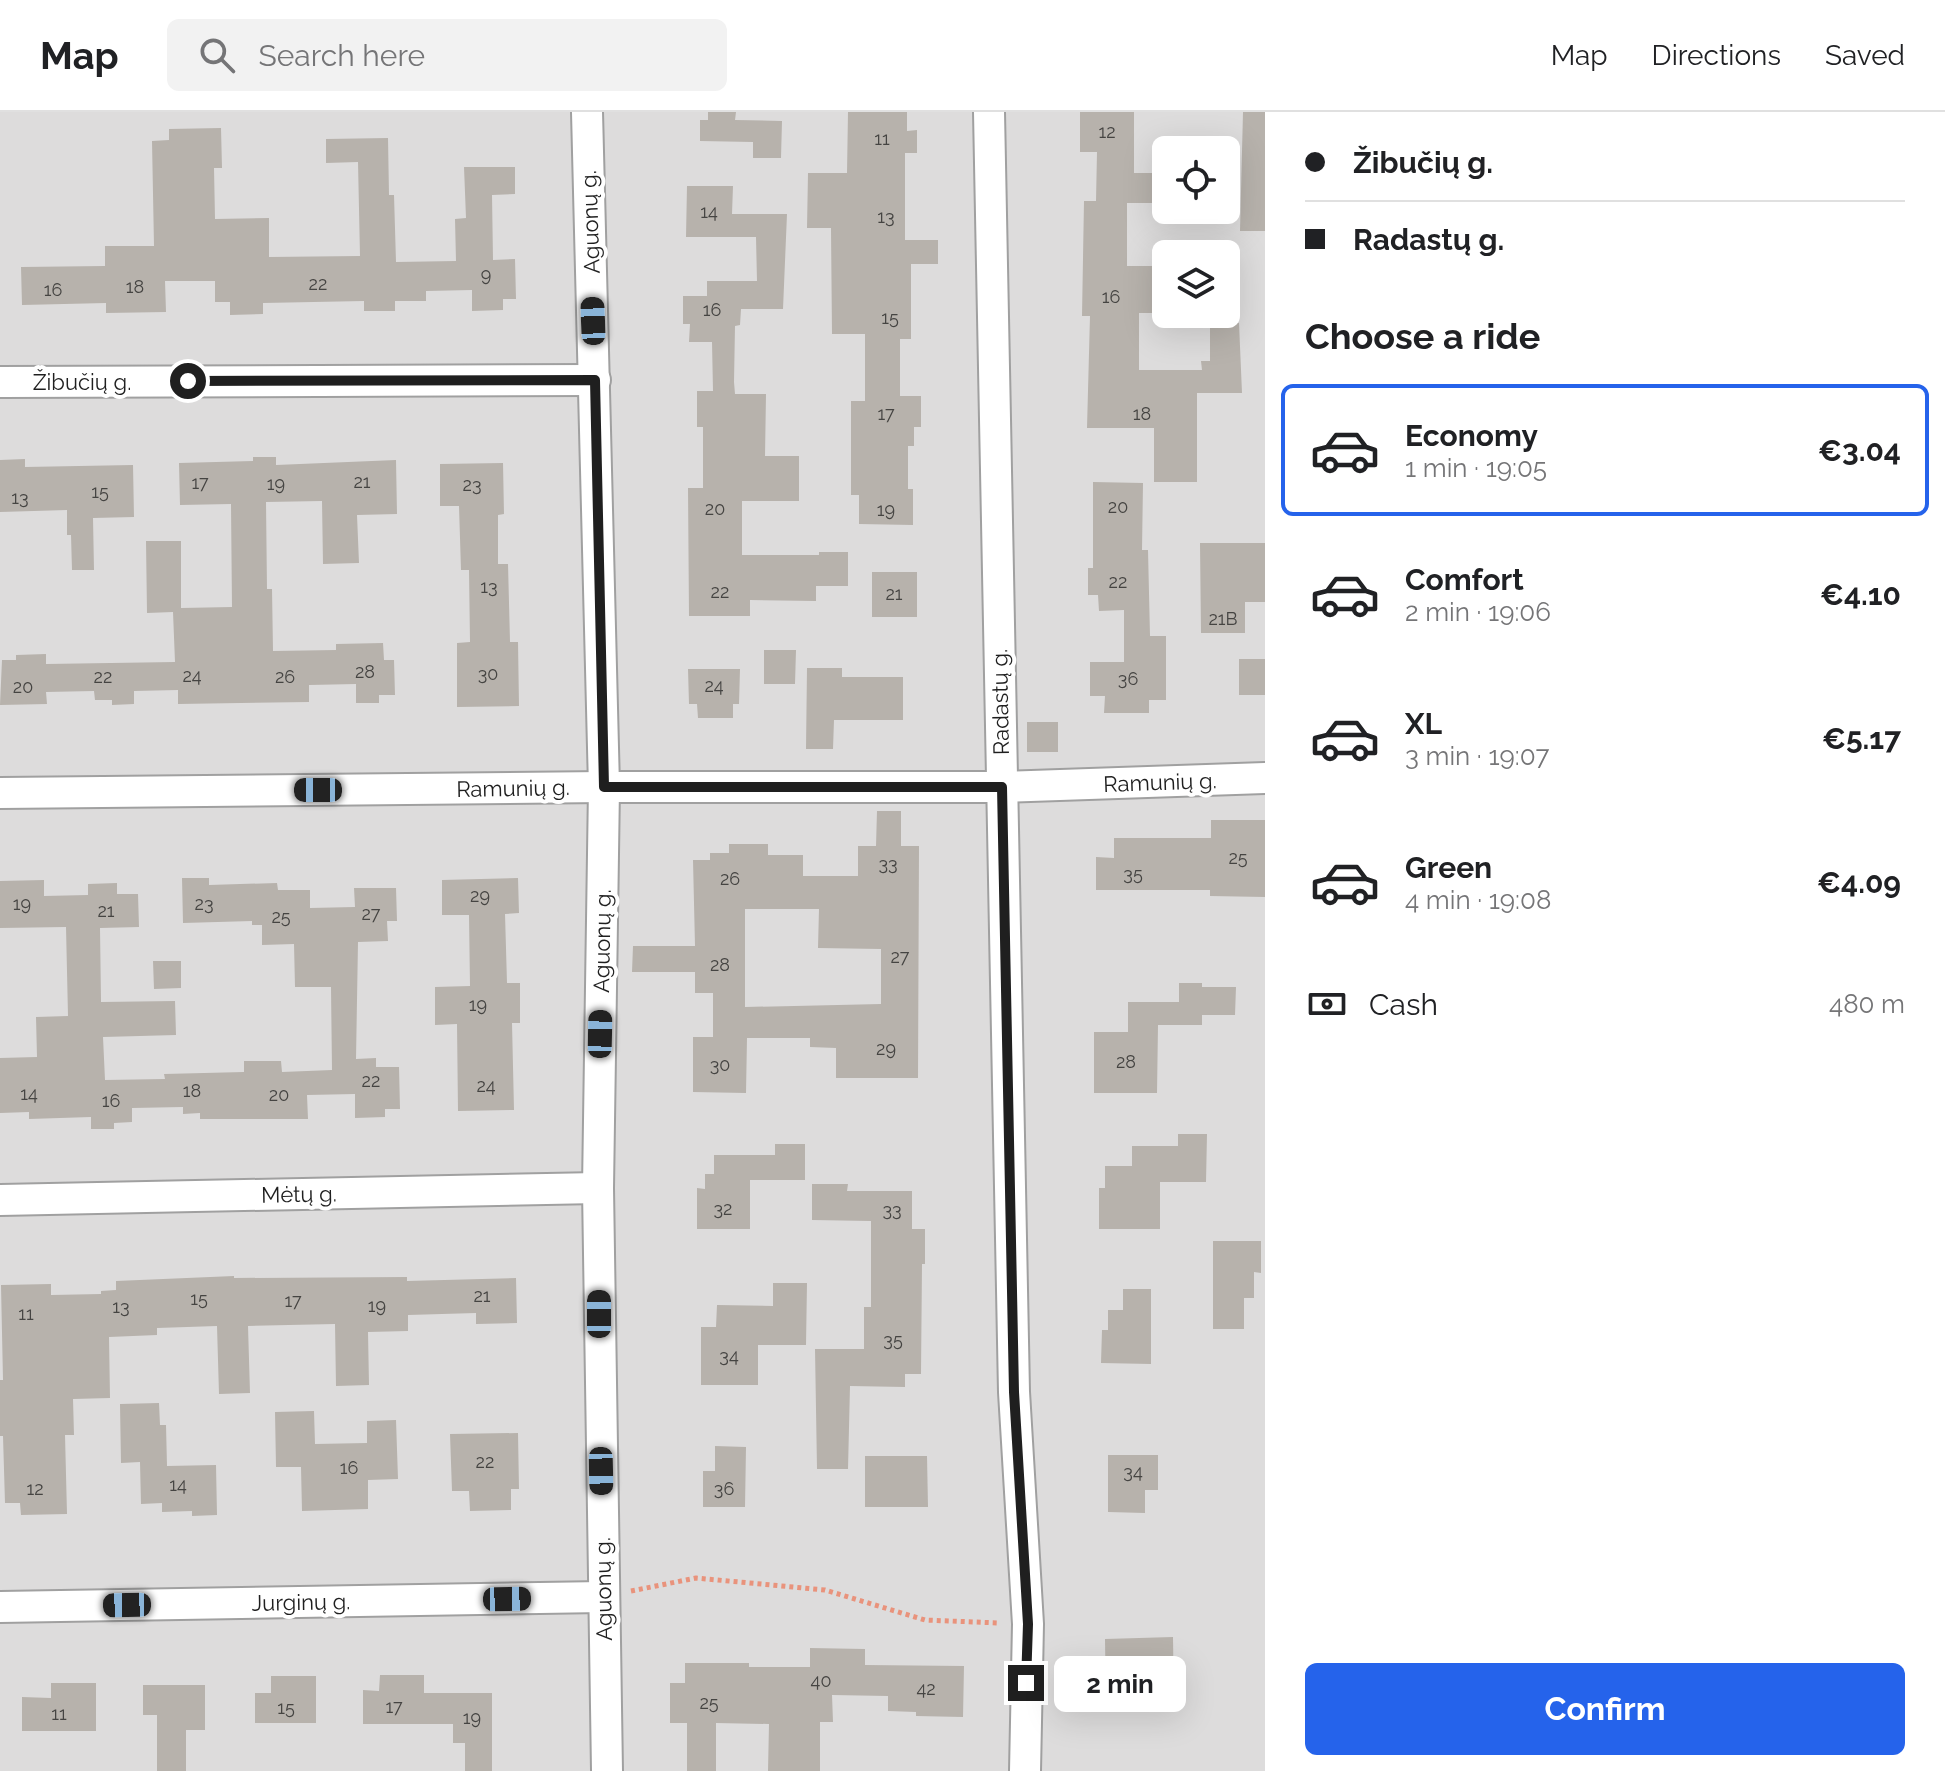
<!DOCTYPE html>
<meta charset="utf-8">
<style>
body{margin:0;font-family:Raleway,sans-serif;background:#f2f2f2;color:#202124;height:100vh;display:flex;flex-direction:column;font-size:30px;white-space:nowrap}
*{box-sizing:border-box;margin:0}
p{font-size:26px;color:#757577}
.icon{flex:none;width:44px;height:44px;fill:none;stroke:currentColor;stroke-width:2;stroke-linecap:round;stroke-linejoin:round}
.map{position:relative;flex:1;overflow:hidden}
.side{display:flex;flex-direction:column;background:#fff;width:680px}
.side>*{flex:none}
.top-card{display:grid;align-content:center;height:176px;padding:0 40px;background:#fff}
.fabs{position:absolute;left:1152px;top:24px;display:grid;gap:16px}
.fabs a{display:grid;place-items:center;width:88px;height:88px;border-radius:12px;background:#fff;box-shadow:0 8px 32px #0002;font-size:40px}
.end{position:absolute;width:36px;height:36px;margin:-18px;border:10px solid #1f1f1f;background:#fff;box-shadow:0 0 0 4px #fff}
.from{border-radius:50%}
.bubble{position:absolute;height:56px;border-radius:12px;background:#fff;box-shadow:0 8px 32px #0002;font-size:26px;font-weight:700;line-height:56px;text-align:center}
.car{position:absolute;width:24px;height:48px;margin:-24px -12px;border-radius:10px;box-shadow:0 0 6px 2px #0007;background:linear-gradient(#222 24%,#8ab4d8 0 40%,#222 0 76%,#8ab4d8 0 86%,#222 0)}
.top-card b{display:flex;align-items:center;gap:28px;height:76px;font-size:30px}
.top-card b+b{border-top:2px solid #e0e0e0}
.top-card i{width:20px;height:20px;background:#202124}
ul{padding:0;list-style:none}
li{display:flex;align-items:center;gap:24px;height:132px;margin:0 16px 12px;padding:0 24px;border:4px solid transparent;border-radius:12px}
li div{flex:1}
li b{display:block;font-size:30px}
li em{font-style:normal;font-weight:700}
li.current{border-color:#2563eb}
li>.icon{width:72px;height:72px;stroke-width:1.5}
h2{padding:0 40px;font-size:36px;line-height:96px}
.pay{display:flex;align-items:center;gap:20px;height:88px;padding:0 40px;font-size:30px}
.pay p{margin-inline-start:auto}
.cta{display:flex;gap:16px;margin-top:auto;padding:16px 40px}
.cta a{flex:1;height:92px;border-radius:12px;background:#2563eb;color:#fff;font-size:32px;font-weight:700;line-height:92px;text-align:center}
header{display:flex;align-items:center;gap:48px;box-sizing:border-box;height:112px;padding:0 40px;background:#fff;border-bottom:2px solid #e0e0e0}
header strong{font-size:38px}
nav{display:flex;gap:44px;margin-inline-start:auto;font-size:28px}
.search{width:560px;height:72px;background:#f2f2f2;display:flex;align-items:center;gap:20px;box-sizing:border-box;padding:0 28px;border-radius:12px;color:#757577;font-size:30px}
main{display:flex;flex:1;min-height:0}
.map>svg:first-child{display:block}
</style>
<header>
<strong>Map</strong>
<div class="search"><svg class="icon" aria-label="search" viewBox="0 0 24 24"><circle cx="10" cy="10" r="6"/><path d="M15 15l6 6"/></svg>Search here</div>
<nav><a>Map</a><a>Directions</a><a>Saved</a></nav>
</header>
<main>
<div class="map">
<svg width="1265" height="1659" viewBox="0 0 1265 1659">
<rect width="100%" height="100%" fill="#eeece6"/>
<!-- residential -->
<path fill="#dddcdc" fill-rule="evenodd" d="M 0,0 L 1265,0 L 1265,1659 L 0,1659 ZM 1166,38 L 1226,38 L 1226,98 L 1166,98 ZM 1166,142 L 1226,142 L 1226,202 L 1166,202 Z"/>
<!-- building -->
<g fill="#b7b2ac" fill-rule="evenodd">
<path d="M 708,0 L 736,0 L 735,8 L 782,9 L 781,46 L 753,46 L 753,30 L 700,29 L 700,8 L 708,8 Z"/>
<path d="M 848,0 L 907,0 L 907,19 L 917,18 L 917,41 L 905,41 L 905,128 L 938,128 L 938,152 L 911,152 L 911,227 L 900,227 L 900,284 L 921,284 L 921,315 L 914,315 L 914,334 L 908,334 L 908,377 L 913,377 L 913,413 L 859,412 L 859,383 L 851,383 L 851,289 L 865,289 L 865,222 L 832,222 L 831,116 L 807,116 L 808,61 L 847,61 Z"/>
<path d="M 1080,0 L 1134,0 L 1134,61 L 1166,61 L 1166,91 L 1127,91 L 1127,154 L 1166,154 L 1166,201 L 1139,201 L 1139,258 L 1202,258 L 1201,249 L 1210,249 L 1210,211 L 1239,211 L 1242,281 L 1197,281 L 1197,370 L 1154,370 L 1154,316 L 1087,316 L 1090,204 L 1082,204 L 1084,89 L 1096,89 L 1097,40 L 1080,40 Z"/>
<path d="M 1243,0 L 1265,0 L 1265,119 L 1240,119 Z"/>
<path d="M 221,16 L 222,56 L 214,56 L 215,107 L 269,106 L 269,145 L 360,144 L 358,50 L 326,51 L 326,27 L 388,26 L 389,83 L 394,83 L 396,150 L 456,149 L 455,107 L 466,106 L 464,55 L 515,55 L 515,82 L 492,83 L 493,148 L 515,147 L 516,187 L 503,187 L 503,198 L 472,199 L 472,178 L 426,179 L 426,189 L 395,189 L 395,199 L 364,199 L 364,189 L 263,191 L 263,202 L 230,203 L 230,190 L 215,190 L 215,169 L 165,169 L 166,200 L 106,201 L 106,191 L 22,193 L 21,155 L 105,154 L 105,134 L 154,134 L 152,29 L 169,28 L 169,17 Z"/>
<path d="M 687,74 L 733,74 L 732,102 L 787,102 L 783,197 L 741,197 L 740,213 L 735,214 L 734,270 L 735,282 L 766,282 L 765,344 L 799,344 L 799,389 L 742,389 L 742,443 L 819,443 L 819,440 L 848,440 L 848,474 L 816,474 L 816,489 L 750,488 L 750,504 L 689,504 L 688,376 L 703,376 L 703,315 L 697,315 L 697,279 L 713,279 L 712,230 L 689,230 L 690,212 L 683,212 L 683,184 L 707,184 L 707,169 L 757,169 L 756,125 L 686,125 Z"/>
<path d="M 253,345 L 276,345 L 276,353 L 396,348 L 397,402 L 357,403 L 359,451 L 323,452 L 322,389 L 266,390 L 267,477 L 272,477 L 273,539 L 336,538 L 336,532 L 383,531 L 384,548 L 394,548 L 395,583 L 379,583 L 379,591 L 356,591 L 356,572 L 309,573 L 309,590 L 178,592 L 178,578 L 134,579 L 134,592 L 112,593 L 112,588 L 95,588 L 94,579 L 46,580 L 47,592 L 0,593 L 2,548 L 16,548 L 16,543 L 46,542 L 46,552 L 175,550 L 173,500 L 147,501 L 146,429 L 181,429 L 181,496 L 232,495 L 231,392 L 180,393 L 179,351 L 253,349 Z"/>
<path d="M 25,347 L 25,355 L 133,353 L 134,405 L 93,406 L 94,458 L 72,458 L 71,423 L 67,423 L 67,398 L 0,400 L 0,348 Z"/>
<path d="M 503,351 L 504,402 L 498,403 L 498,452 L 508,452 L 510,530 L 518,530 L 519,594 L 457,595 L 457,531 L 470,530 L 469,458 L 461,458 L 459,394 L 440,394 L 440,352 Z"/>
<path d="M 1093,370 L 1143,371 L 1142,438 L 1148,438 L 1150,524 L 1166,524 L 1166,588 L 1149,588 L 1149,601 L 1104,601 L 1105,584 L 1090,584 L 1090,550 L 1124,550 L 1124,498 L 1099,499 L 1098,483 L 1088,483 L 1088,456 L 1093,456 Z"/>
<path d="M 1200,431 L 1265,431 L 1265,490 L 1245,490 L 1245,521 L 1201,521 Z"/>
<rect x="872" y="460" width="45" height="45"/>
<path d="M 764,538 L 796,538 L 795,572 L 764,572 Z"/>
<rect x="1239" y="547" width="26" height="36"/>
<path d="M 807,556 L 842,556 L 842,565 L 903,565 L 903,608 L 834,608 L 833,637 L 806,637 Z"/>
<path d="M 688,557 L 740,557 L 739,592 L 733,592 L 733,606 L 698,606 L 697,592 L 689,592 Z"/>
<rect x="1027" y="610" width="31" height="30"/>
<path d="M 877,699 L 901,699 L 901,734 L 919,734 L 918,966 L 836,966 L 836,936 L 810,935 L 810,926 L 747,926 L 746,981 L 693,980 L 693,925 L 713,925 L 713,881 L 695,881 L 695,860 L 632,860 L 633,834 L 695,834 L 693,748 L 710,748 L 710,741 L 729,741 L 729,732 L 768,732 L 768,743 L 803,743 L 803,764 L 858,764 L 858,734 L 876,734 ZM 745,797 L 819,797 L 818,836 L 881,837 L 881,892 L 745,895 Z"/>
<path d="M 1211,708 L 1265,708 L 1265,785 L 1210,784 L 1210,778 L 1096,778 L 1096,745 L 1114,746 L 1114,726 L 1211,726 Z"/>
<path d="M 182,766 L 209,766 L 209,773 L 277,771 L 278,778 L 310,778 L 310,796 L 355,795 L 354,776 L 396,776 L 397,809 L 387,809 L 388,829 L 358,830 L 356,947 L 376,946 L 376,955 L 399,955 L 400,997 L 385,997 L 385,1005 L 355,1006 L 355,982 L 307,983 L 308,1007 L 200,1007 L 200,1001 L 183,1002 L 183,995 L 132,996 L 132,1010 L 114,1011 L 114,1017 L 91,1017 L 91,1005 L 29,1007 L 29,1000 L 0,1001 L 0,946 L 37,945 L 36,905 L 68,904 L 66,815 L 0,816 L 0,769 L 44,768 L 44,784 L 88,783 L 88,772 L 117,771 L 117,782 L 138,782 L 139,815 L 100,816 L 101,890 L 175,889 L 176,923 L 103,925 L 105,968 L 165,967 L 164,962 L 244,960 L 244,949 L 281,949 L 282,960 L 332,958 L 331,875 L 295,875 L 294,832 L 262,833 L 262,813 L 252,813 L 252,809 L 183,811 Z"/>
<path d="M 518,766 L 519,801 L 505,802 L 507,871 L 520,871 L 520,911 L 512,911 L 514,998 L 458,999 L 457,912 L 435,913 L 435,875 L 470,874 L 469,803 L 442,803 L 442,768 Z"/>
<path d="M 153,849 L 181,849 L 181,876 L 154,877 Z"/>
<path d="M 1179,871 L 1202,871 L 1202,875 L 1236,875 L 1235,903 L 1202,903 L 1202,913 L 1158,913 L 1157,981 L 1094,981 L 1094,920 L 1128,920 L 1128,890 L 1179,890 Z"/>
<path d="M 1178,1022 L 1207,1022 L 1206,1070 L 1160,1070 L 1160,1117 L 1099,1117 L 1099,1076 L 1105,1076 L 1105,1054 L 1132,1054 L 1132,1034 L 1178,1034 Z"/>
<path d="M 775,1032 L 805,1032 L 805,1068 L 750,1068 L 750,1117 L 697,1117 L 697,1076 L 705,1077 L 705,1062 L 714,1062 L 714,1043 L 775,1043 Z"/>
<path d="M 812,1072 L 848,1072 L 847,1079 L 912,1079 L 912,1117 L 925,1117 L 925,1152 L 922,1152 L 921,1262 L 905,1262 L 905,1275 L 850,1274 L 848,1357 L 817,1357 L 815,1237 L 864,1237 L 864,1195 L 871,1195 L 871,1109 L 812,1108 Z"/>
<path d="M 1213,1129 L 1261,1129 L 1261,1161 L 1254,1160 L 1254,1186 L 1244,1186 L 1244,1217 L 1213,1217 Z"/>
<path d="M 234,1164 L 234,1166 L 407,1165 L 407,1169 L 516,1166 L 517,1211 L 476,1212 L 476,1201 L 408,1203 L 408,1219 L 368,1220 L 369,1273 L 336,1274 L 335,1212 L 248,1214 L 250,1281 L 219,1282 L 217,1214 L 157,1216 L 157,1223 L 109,1225 L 110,1286 L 73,1287 L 74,1323 L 65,1323 L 67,1402 L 21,1403 L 20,1391 L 5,1391 L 3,1324 L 0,1324 L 0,1268 L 3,1268 L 1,1173 L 51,1172 L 51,1183 L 101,1182 L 101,1179 L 116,1178 L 116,1169 Z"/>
<path d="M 773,1171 L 807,1171 L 806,1233 L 758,1233 L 758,1273 L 701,1273 L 701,1215 L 716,1215 L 717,1193 L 773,1194 Z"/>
<path d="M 1123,1177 L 1151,1177 L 1151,1252 L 1101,1251 L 1102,1218 L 1108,1218 L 1108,1198 L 1123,1198 Z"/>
<path d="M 159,1291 L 160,1313 L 166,1313 L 167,1354 L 216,1353 L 217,1403 L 192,1404 L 192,1399 L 162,1400 L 162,1391 L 141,1392 L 140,1350 L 121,1351 L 120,1292 Z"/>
<path d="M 314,1299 L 315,1332 L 367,1331 L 367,1309 L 396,1308 L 398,1367 L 368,1368 L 368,1397 L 302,1399 L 301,1355 L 276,1355 L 275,1300 Z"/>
<path d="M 518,1321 L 519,1377 L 511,1377 L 511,1398 L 470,1399 L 469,1379 L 452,1379 L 450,1322 Z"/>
<path d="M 715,1334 L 746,1335 L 745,1395 L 703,1395 L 703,1359 L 715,1359 Z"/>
<path d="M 1108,1343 L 1158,1343 L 1158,1378 L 1145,1378 L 1145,1401 L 1108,1400 Z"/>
<path d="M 865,1344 L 927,1344 L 928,1395 L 865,1395 Z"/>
<path d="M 1173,1525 L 1174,1597 L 1106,1599 L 1105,1527 Z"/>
<path d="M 810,1536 L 865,1537 L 865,1553 L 964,1554 L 963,1605 L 916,1604 L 916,1600 L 888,1599 L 888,1584 L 832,1583 L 833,1610 L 820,1610 L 820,1659 L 768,1659 L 769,1612 L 716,1611 L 716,1659 L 687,1659 L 687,1611 L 670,1611 L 670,1571 L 685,1571 L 685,1551 L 749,1551 L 749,1555 L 810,1555 Z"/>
<path d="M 380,1563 L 424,1563 L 424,1581 L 492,1581 L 492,1659 L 465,1659 L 465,1631 L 453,1631 L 453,1612 L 363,1612 L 363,1578 L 379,1579 Z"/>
<path d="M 271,1564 L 316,1564 L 316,1611 L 255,1611 L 255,1581 L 271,1581 Z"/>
<path d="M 51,1571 L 96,1571 L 96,1619 L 22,1619 L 22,1585 L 51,1586 Z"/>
<path d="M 143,1573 L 205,1573 L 205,1618 L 186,1618 L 186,1659 L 157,1659 L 157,1603 L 143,1603 Z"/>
</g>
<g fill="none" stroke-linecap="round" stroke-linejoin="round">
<!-- minor casing -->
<g stroke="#a0a0a0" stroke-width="34">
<g id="minor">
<path d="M 587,0 L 604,675 L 598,1076 L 607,1659"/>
<path d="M 989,0 L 1014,1280 L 1028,1512 L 1025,1659"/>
<path d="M 0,270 L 595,268"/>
<path d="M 0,681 L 604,675 L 1002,675 L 1265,666"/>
<path d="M 0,1088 L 598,1076"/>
<path d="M 0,1495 L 603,1485"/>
</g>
</g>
<!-- path -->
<path stroke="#e9937c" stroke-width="5" stroke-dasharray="4 4" stroke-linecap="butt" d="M 631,1479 L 696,1466 L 825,1478 L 925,1508 L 999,1511"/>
<!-- minor -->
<use href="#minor" stroke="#fff" stroke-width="30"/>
</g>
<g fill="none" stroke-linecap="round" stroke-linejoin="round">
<!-- route -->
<path stroke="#1f1f1f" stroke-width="10" d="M 188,269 L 595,268 L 604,675 L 1002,675 L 1014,1280 L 1028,1512 L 1026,1571"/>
</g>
<g text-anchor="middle" stroke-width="8" stroke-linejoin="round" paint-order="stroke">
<!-- number labels -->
<g font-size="18" fill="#454442">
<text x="1107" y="26">12</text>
<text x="882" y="33">11</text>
<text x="709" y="106">14</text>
<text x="886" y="111">13</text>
<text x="486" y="169">9</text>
<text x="318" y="178">22</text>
<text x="135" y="181">18</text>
<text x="53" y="184">16</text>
<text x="1111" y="191">16</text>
<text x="712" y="204">16</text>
<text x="890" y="212">15</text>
<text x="886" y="308">17</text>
<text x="1142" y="308">18</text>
<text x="362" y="376">21</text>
<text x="200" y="377">17</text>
<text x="276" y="378">19</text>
<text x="472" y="379">23</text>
<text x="100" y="386">15</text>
<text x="20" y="392">13</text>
<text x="1118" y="401">20</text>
<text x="715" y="403">20</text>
<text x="886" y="404">19</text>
<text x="1118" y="476">22</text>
<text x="489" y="481">13</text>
<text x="720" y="486">22</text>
<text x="894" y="488">21</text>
<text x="1223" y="513">21B</text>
<text x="365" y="566">28</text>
<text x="488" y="568">30</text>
<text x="192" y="570">24</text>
<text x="103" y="571">22</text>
<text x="285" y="571">26</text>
<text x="1128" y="573">36</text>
<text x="714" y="580">24</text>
<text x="23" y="581">20</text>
<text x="1238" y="752">25</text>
<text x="888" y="758">33</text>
<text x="1133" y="768">35</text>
<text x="730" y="773">26</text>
<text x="480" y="790">29</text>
<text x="22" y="798">19</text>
<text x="204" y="798">23</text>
<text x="106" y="805">21</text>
<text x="371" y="808">27</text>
<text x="281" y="811">25</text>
<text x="900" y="851">27</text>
<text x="720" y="859">28</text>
<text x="478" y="899">19</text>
<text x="886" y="943">29</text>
<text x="1126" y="956">28</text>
<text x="720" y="959">30</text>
<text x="371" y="975">22</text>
<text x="486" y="980">24</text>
<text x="192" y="985">18</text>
<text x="29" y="988">14</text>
<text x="279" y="989">20</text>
<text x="111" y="995">16</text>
<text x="723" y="1103">32</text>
<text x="892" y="1104">33</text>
<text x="482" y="1190">21</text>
<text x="199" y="1193">15</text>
<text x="293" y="1195">17</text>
<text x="377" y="1200">19</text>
<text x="121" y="1201">13</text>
<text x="26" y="1208">11</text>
<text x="893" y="1234">35</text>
<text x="729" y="1250">34</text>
<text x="485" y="1356">22</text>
<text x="349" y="1362">16</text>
<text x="1133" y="1366">34</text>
<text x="178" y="1379">14</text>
<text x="35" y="1383">12</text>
<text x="724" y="1383">36</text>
<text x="821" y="1575">40</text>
<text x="926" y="1583">42</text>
<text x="709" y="1597">25</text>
<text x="394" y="1601">17</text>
<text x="286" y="1602">15</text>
<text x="59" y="1608">11</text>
<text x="472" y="1612">19</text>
</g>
<!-- street labels -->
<g font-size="22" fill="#1f1f1f" stroke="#fff">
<text transform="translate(590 110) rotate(-92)" y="8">Aguonų g.</text>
<text x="82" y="278">Žibučių g.</text>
<text transform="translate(1000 590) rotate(-91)" y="8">Radastų g.</text>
<text transform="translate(1160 670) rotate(-2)" y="8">Ramunių g.</text>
<text transform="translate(513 676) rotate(-1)" y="8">Ramunių g.</text>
<text transform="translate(602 829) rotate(-89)" y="8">Aguonų g.</text>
<text transform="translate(299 1082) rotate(-1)" y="8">Mėtų g.</text>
<text transform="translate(603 1477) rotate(-91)" y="8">Aguonų g.</text>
<text transform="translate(301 1490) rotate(-1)" y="8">Jurginų g.</text>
</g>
</g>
</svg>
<div class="fabs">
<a><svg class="icon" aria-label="locate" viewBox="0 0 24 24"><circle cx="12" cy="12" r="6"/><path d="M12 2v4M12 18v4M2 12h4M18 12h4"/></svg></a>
<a><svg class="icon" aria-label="layers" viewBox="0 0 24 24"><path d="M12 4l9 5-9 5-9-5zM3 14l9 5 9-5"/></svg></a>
</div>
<i class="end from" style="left:188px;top:269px"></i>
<i class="end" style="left:1026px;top:1571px"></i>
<div class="bubble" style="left:1054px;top:1544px;width:132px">2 min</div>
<i class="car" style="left:593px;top:209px;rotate:358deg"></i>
<i class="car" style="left:318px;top:678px;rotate:270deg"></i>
<i class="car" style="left:600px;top:922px;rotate:1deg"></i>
<i class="car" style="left:599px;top:1202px;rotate:0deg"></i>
<i class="car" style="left:601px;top:1359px;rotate:179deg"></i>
<i class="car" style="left:507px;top:1487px;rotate:89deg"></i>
<i class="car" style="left:127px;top:1493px;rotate:269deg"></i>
</div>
<section class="side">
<div class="top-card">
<b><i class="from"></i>Žibučių g.</b>
<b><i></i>Radastų g.</b>
</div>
<h2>Choose a ride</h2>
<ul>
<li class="current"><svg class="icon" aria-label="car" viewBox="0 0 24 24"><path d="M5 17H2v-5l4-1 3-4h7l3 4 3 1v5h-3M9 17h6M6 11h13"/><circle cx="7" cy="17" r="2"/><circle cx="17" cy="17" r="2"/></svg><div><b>Economy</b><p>1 min · 19:05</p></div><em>€3.04</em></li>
<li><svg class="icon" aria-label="car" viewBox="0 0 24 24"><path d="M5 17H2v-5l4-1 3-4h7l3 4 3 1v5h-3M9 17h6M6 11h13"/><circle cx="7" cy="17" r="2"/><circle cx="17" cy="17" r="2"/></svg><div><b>Comfort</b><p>2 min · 19:06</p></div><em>€4.10</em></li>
<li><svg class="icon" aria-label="car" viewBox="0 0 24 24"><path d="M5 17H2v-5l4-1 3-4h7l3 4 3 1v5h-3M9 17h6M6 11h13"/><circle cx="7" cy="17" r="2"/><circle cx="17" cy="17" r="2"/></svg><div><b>XL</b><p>3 min · 19:07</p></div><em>€5.17</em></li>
<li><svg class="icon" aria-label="car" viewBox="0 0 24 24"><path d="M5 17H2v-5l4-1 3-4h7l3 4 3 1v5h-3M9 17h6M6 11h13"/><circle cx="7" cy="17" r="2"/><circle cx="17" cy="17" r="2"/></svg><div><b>Green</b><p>4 min · 19:08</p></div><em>€4.09</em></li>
</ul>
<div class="pay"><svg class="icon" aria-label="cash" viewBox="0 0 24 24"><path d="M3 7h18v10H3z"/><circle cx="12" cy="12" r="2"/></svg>Cash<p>480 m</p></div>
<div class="cta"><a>Confirm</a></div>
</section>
</main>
